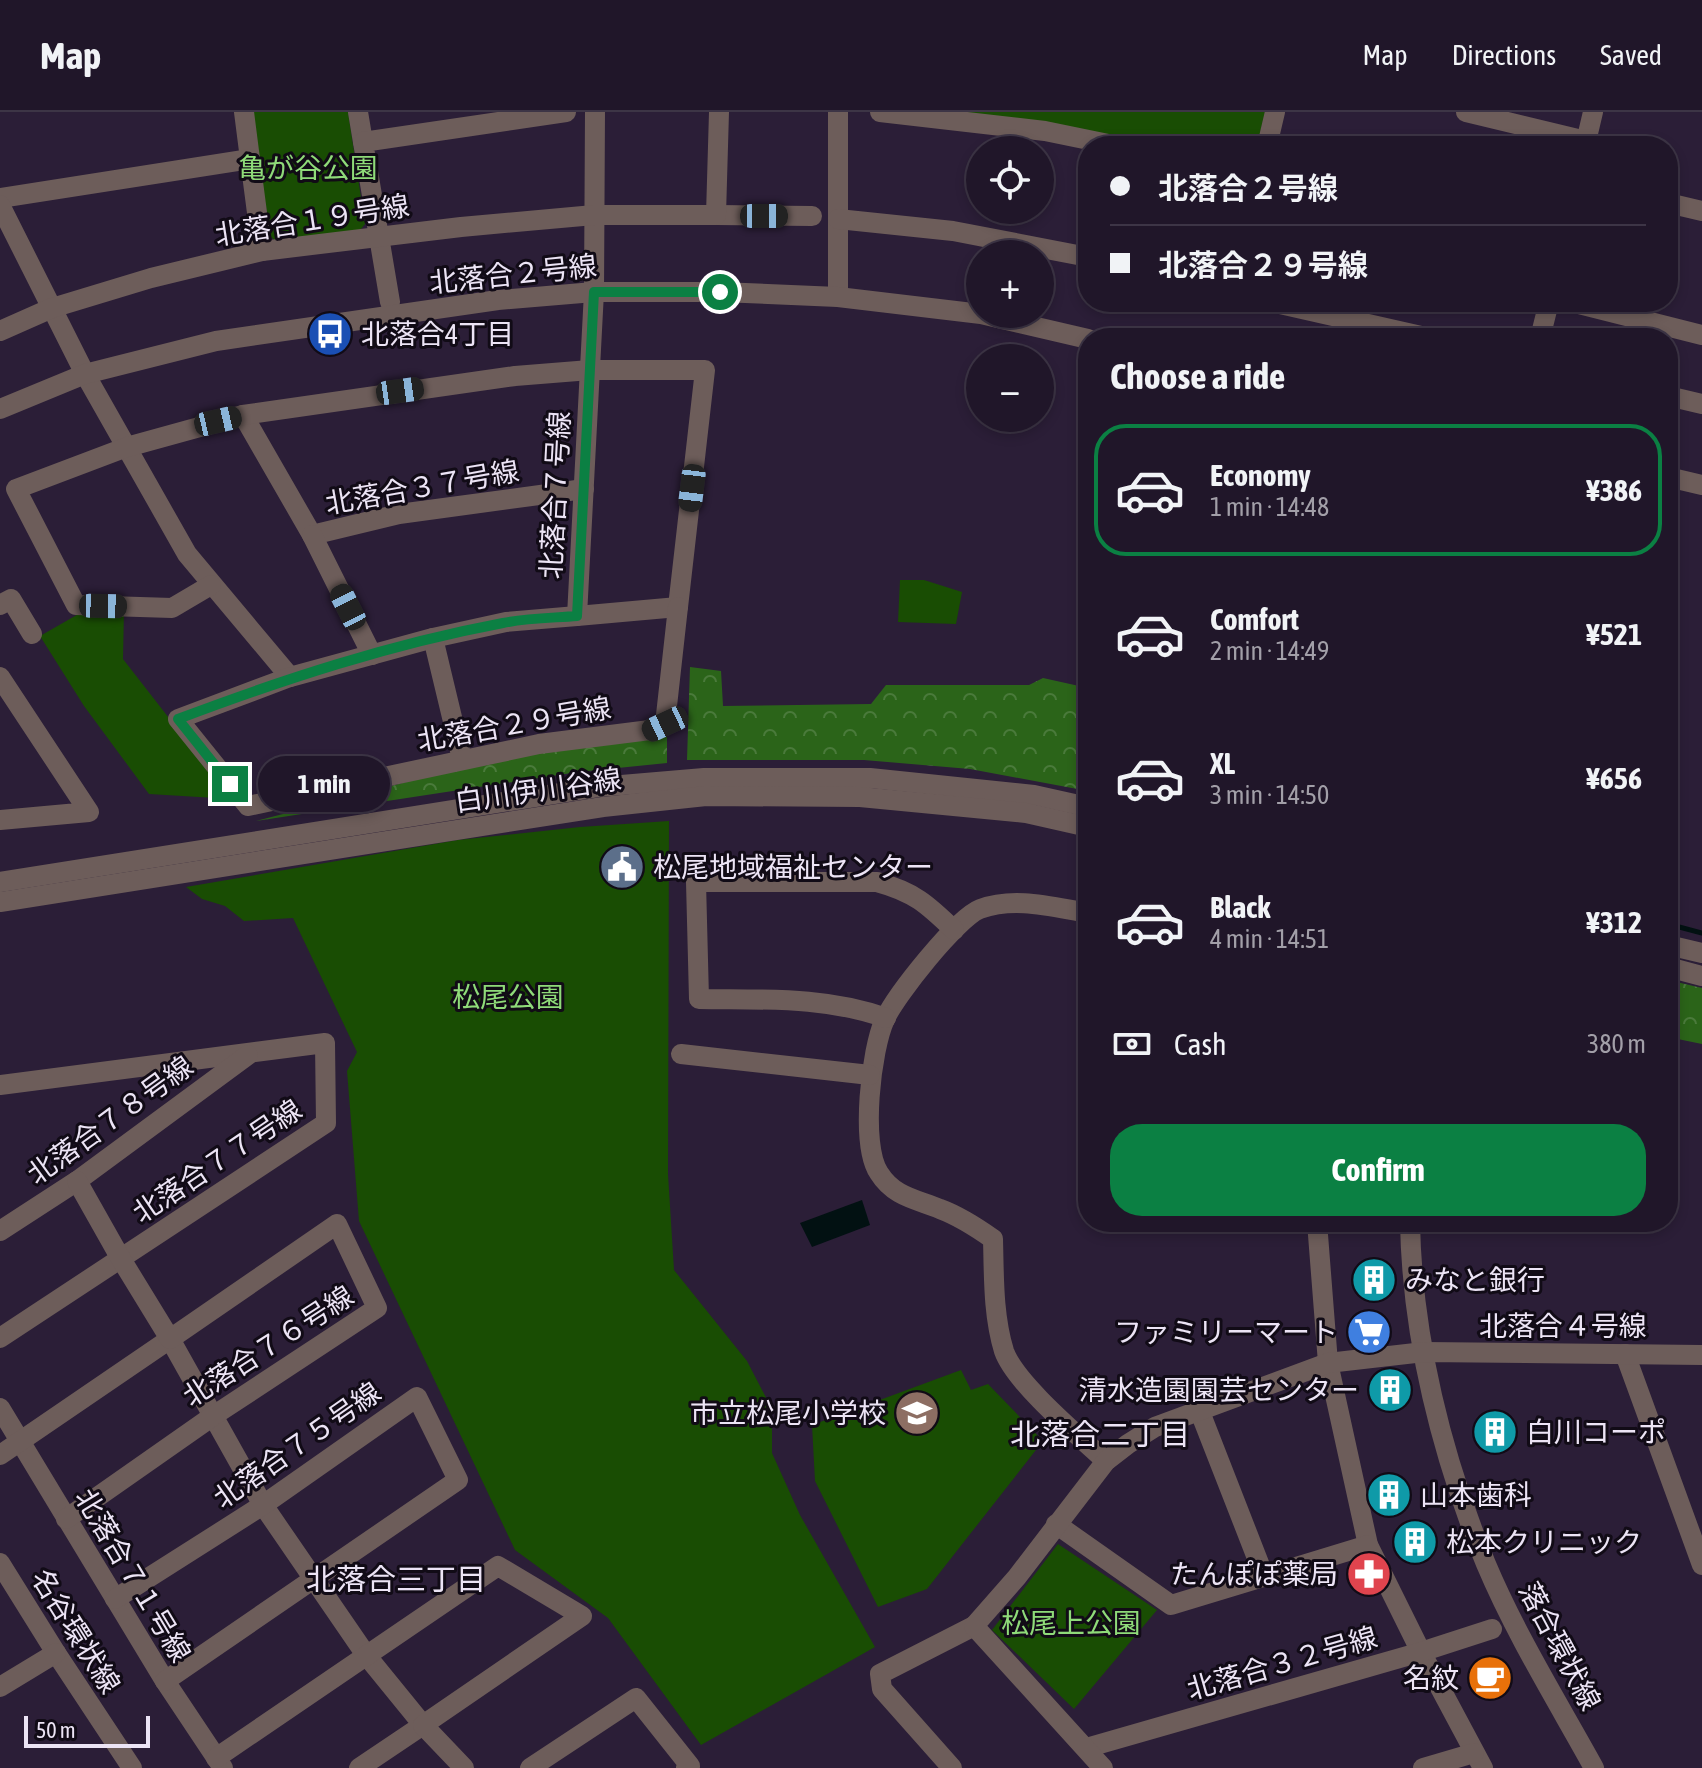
<!DOCTYPE html>
<meta charset="utf-8">
<style>
body{margin:0;font-family:"Asap Condensed","Noto Sans JP",sans-serif;background:#281f31;color:#f1f3f6;height:100vh;display:flex;flex-direction:column;font-size:30px;white-space:nowrap}
*{box-sizing:border-box;margin:0}
p{font-size:26px;color:#a29fa8}
.icon{flex:none;width:44px;height:44px;fill:none;stroke:currentColor;stroke-width:2;stroke-linecap:round;stroke-linejoin:round}
.map{position:relative;flex:1;overflow:hidden}
.drawer{position:absolute;left:1078px;top:216px;width:600px;height:904px;display:flex;flex-direction:column;background:#201629;border-radius:32px;box-shadow:0 4px 12px #0003,0 0 0 2px #3d3546}
.drawer>*{flex:none}
.banner{position:absolute;left:1078px;top:24px;width:600px;height:176px;border-radius:32px;box-shadow:0 4px 12px #0003,0 0 0 2px #3d3546;display:grid;align-content:center;height:176px;padding:0 32px;background:#201629}
.buttons{position:absolute;left:966px;top:24px;display:grid;gap:16px}
.buttons a{display:grid;place-items:center;width:88px;height:88px;border-radius:50%;background:#201629;box-shadow:0 4px 12px #0003,0 0 0 2px #3d3546;font-size:40px}
.scale{position:absolute;left:24px;bottom:20px;width:126px;box-sizing:border-box;padding-left:8px;border:4px solid #ece4f5;border-top:0;font-size:22px;line-height:28px;white-space:nowrap;color:#ece4f5;-webkit-text-stroke:6px #110b16;paint-order:stroke}
.end{position:absolute;width:36px;height:36px;margin:-18px;border:10px solid #0b8043;background:#fff;box-shadow:0 0 0 4px #fff}
.from{border-radius:50%}
.bubble{position:absolute;height:56px;border-radius:28px;background:#201629;box-shadow:0 4px 12px #0003,0 0 0 2px #3d3546;font-size:26px;font-weight:700;line-height:56px;text-align:center}
.car{position:absolute;width:24px;height:48px;margin:-24px -12px;border-radius:10px;box-shadow:0 0 6px 2px #0007;background:linear-gradient(#222 24%,#8ab4d8 0 40%,#222 0 76%,#8ab4d8 0 86%,#222 0)}
.banner b{display:flex;align-items:center;gap:28px;height:76px;font-size:30px}
.banner b+b{border-top:2px solid #3d3546}
.banner i{width:20px;height:20px;background:#f1f3f6}
ul{padding:0;list-style:none}
li{display:flex;align-items:center;gap:24px;height:132px;margin:0 16px 12px;padding:0 16px;border:4px solid transparent;border-radius:32px}
li div{flex:1}
li b{display:block;font-size:30px}
li em{font-style:normal;font-weight:700}
li.selected{border-color:#0b8043}
li>.icon{width:72px;height:72px;stroke-width:1.5}
h2{padding:0 32px;font-size:36px;line-height:96px}
.pay{display:flex;align-items:center;gap:20px;height:88px;padding:0 32px;font-size:30px}
.pay p{margin-inline-start:auto}
.button{display:flex;gap:16px;margin-top:auto;padding:16px 32px}
.button a{flex:1;height:92px;border-radius:32px;background:#0b8043;color:#fff;font-size:32px;font-weight:700;line-height:92px;text-align:center}
header{display:flex;align-items:center;gap:48px;box-sizing:border-box;height:112px;padding:0 40px;background:#201629;border-bottom:2px solid #3d3546}
header strong{font-size:38px}
nav{display:flex;gap:44px;margin-inline-start:auto;font-size:28px}
.map>svg:first-child{display:block}
</style>
<header>
<strong>Map</strong>
<nav><a>Map</a><a>Directions</a><a>Saved</a></nav>
</header>
<div class="map">
<svg width="1702" height="1656" viewBox="0 0 1702 1656">
<defs>
<pattern id="forest-crowns" width="20" height="18" patternUnits="userSpaceOnUse" patternTransform="scale(2)"><rect width="20" height="18" fill="#2b6419"/><path d="M2 6a3 3 0 1 1 6 0M12 15a3 3 0 1 1 6 0" fill="none" stroke="#4a7a3b"/></pattern>
</defs>
<rect width="100%" height="100%" fill="#2b1e37"/>
<!-- forest -->
<g fill="url(#forest-crowns)">
<path d="M 690,555 L 721,559 L 723,594 L 871,592 L 886,573 L 1029,573 L 1043,566 L 1088,576 L 1088,679 L 970,657 L 864,648 L 687,648 Z"/>
<path d="M 667,625 L 667,651 L 578,660 L 256,709 L 499,646 Z"/>
<path d="M 1668,868 L 1702,876 L 1702,932 L 1668,925 Z"/>
</g>
<!-- park -->
<g fill="#194d03">
<path d="M 250,0 L 348,0 L 365,112 L 356,123 L 279,132 L 271,125 Z"/>
<path d="M 963,0 L 1265,0 L 1257,34 L 1143,34 L 1058,13 Z"/>
<path d="M 900,468 L 924,468 L 962,480 L 956,512 L 898,510 Z"/>
<path d="M 124,498 L 123,547 L 232,687 L 149,682 L 84,594 L 40,524 L 82,500 Z"/>
<path d="M 669,709 L 668,1062 L 674,1158 L 747,1249 L 772,1297 L 772,1341 L 800,1403 L 875,1535 L 701,1633 L 608,1506 L 515,1438 L 359,1109 L 347,959 L 357,940 L 293,806 L 244,809 L 225,794 L 202,787 L 186,775 L 458,728 L 580,715 Z"/>
<path d="M 961,1258 L 971,1278 L 988,1272 L 1043,1329 L 927,1477 L 878,1495 L 815,1369 L 812,1313 Z"/>
<path d="M 1058,1432 L 1157,1498 L 1074,1597 L 992,1518 Z"/>
</g>
<!-- water -->
<path fill="#021112" d="M 862,1088 L 870,1113 L 812,1135 L 800,1111 Z"/>
<g fill="none" stroke-linecap="round" stroke-linejoin="round">
<!-- stream -->
<path stroke="#021112" stroke-width="5" d="M 1668,812 L 1702,821"/>
<!-- minor -->
<g stroke="#6d5d5a" stroke-width="20">
<path d="M 244,0 L 250,47"/>
<path d="M 358,0 L 363,30"/>
<path d="M 838,0 L 838,185"/>
<path d="M 880,0 L 1045,19 L 1118,34"/>
<path d="M 1466,0 L 1586,29"/>
<path d="M 1267,34 L 1275,0"/>
<path d="M 1585,34 L 1593,0"/>
<path d="M 0,86 L 250,47 L 262,139"/>
<path d="M 1668,91 L 1702,99"/>
<path d="M 0,93 L 85,262 L 187,442 L 290,565 L 433,526 L 506,510 L 577,504 L 594,180 L 595,0"/>
<path d="M 716,103 L 812,104"/>
<path d="M 838,107 L 953,119 L 1088,145"/>
<path d="M 390,190 L 363,30 L 566,0"/>
<path d="M 1271,190 L 1430,226"/>
<path d="M 1571,190 L 1702,223"/>
<path d="M 0,219 L 52,196 L 151,166 L 262,139 L 461,115 L 594,103 L 716,103 L 719,0"/>
<path d="M 1540,226 L 1549,190"/>
<path d="M 1668,284 L 1702,292"/>
<path d="M 0,297 L 85,262 L 216,229 L 498,188 L 594,180 L 720,180 L 838,185 L 981,202 L 1088,227"/>
<path d="M 243,303 L 312,423 L 399,402 L 584,377"/>
<path d="M 1668,365 L 1702,373"/>
<path d="M 312,423 L 372,543"/>
<path d="M 211,473 L 172,496 L 76,493 L 16,377 L 127,335 L 243,303 L 515,264 L 590,258 L 705,258 L 678,495 L 577,504"/>
<path d="M 0,493 L 11,487 L 32,522"/>
<path d="M 433,526 L 462,647"/>
<path d="M 0,565 L 89,700 L 0,708"/>
<path d="M 290,565 L 178,607 L 248,694 L 539,632 L 650,618 L 665,612 L 678,495"/>
<path d="M 0,770 L 598,675 L 704,666 L 870,666 L 1034,683 L 1088,695"/>
<path d="M 0,790 L 603,695 L 706,684 L 860,685 L 1026,701 L 1088,715"/>
<path d="M 1088,801 C 1052,795 1015,784 980,797 C 957,806 896,883 885,907 C 871,937 860,1033 879,1061 C 894,1085 916,1087 940,1097 C 959,1104 976,1115 993,1127 C 994,1164 993,1203 1004,1239 C 1015,1271 1080,1325 1106,1349"/>
<path d="M 1668,833 L 1702,841"/>
<path d="M 1668,855 L 1702,864"/>
<path d="M 886,906 C 825,884 762,888 699,887 L 696,770 L 877,770 C 914,780 927,792 954,818"/>
<path d="M 681,942 L 870,963"/>
<path d="M 0,973 L 325,931 L 326,1011 L 0,1226"/>
<path d="M 1317,1110 L 1328,1251 L 1368,1433 L 1421,1540 L 1483,1656"/>
<path d="M 1410,1110 C 1412,1226 1442,1345 1486,1452 C 1516,1523 1557,1589 1594,1656"/>
<path d="M 0,1119 L 77,1069 L 248,943"/>
<path d="M 1625,1242 L 1702,1453"/>
<path d="M 0,1296 L 165,1569 L 223,1656"/>
<path d="M 1200,1300 L 1264,1464"/>
<path d="M 0,1343 L 170,1227 L 263,1393 L 366,1543 L 423,1613 L 359,1656"/>
<path d="M 66,1407 L 213,1304 L 377,1196 L 337,1112 L 170,1227 L 121,1147 L 77,1069"/>
<path d="M 1056,1412 L 1171,1493 L 1368,1433"/>
<path d="M 0,1451 L 56,1541 L 132,1656"/>
<path d="M 115,1487 L 263,1393 L 417,1285 L 458,1368 L 165,1569"/>
<path d="M 0,1575 L 56,1541"/>
<path d="M 1086,1636 L 1421,1540 L 1492,1517"/>
<path d="M 216,1646 L 498,1454 L 582,1504 L 423,1613 L 464,1656"/>
<path d="M 530,1656 L 636,1586 L 690,1654 L 686,1656"/>
<path d="M 952,1656 L 882,1577 L 880,1562 L 974,1514"/>
<path d="M 1103,1656 L 974,1514 L 1017,1465 L 1106,1349 L 1128,1332 L 1155,1315 L 1328,1251 L 1424,1240 L 1702,1243"/>
<path d="M 1423,1656 L 1474,1641"/>
</g>
</g>
<g fill="none" stroke-linecap="round" stroke-linejoin="round">
<!-- route -->
<path stroke="#0b8043" stroke-width="10" d="M 230,672 L 178,607 C 284,567 391,532 503,511 C 527,506 552,506 577,504 L 594,180 L 720,180"/>
</g>
<!-- icons -->
<defs>
<g id="bus-disc" transform="scale(2.3)"><circle r="9.5" fill="#1a4fb4" stroke="#110b16"/><path d="M-5-6H5V4H4V6H2V4H-2V6H-4V4H-5ZM-3.5-4V0h7V-4ZM-3.5 1.2v1.5H-2V1.2ZM2 1.2v1.5H3.5V1.2Z" fill="#fff"/></g>
<g id="civic-disc" transform="scale(2.3)"><circle r="9.5" fill="#5c6f8a" stroke="#110b16"/><path d="M-.6-6.5H3V-4.5H.6V-3L4-1V1h2V6H-6V1h2V-1L-.6-3ZM-1.2 2.5V6h2.4V2.5Z" fill="#fff"/></g>
<g id="building-disc" transform="scale(2.3)"><circle r="9.5" fill="#0f9aa8" stroke="#110b16"/><path d="M-4-6H4V6H1V3H-1V6H-4ZM-2.5-4.3h1.7v1.8h-1.7ZM.8-4.3h1.7v1.8H.8ZM-2.5-1h1.7V.8h-1.7ZM.8-1h1.7V.8H.8Z" fill="#fff"/></g>
<g id="supermarket-disc" transform="scale(2.3)"><circle r="9.5" fill="#3f7fe0" stroke="#110b16"/><path d="M-6-5.5h2.5l.6 2H6L4.5 2H-2.5L-4.4-4H-6ZM-1.5 3.2a1.3 1.3 0 1 0 .1 0ZM3 3.2a1.3 1.3 0 1 0 .1 0Z" fill="#fff"/></g>
<g id="school-disc" transform="scale(2.3)"><circle r="9.5" fill="#8d6e63" stroke="#110b16"/><path d="M0-5L7-2L0 1L-7-2ZM-4 1L0 2.5L4 1V4Q0 6-4 4Z" fill="#fff"/></g>
<g id="pharmacy-disc" transform="scale(2.3)"><circle r="9.5" fill="#e0444e" stroke="#110b16"/><path d="M-2-6h4v4h4v4h-4v4h-4v-4h-4v-4h4Z" fill="#fff"/></g>
<g id="cafe-disc" transform="scale(2.3)"><circle r="9.5" fill="#e8710a" stroke="#110b16"/><path d="M-5.5-4.5H6V0H3Q3 3.5 0 3.5H-2.5Q-5.5 3.5-5.5 0ZM3-3.2v2h1.7v-2ZM-6 4.5H4V6H-6Z" fill="#fff"/></g>
</defs>
<g fill-rule="evenodd">
<use href="#bus-disc" x="330" y="222"/>
<use href="#civic-disc" x="622" y="755"/>
<use href="#building-disc" x="1374" y="1168"/>
<use href="#supermarket-disc" x="1369" y="1220"/>
<use href="#building-disc" x="1390" y="1278"/>
<use href="#school-disc" x="917" y="1301"/>
<use href="#building-disc" x="1495" y="1320"/>
<use href="#building-disc" x="1389" y="1383"/>
<use href="#building-disc" x="1415" y="1430"/>
<use href="#pharmacy-disc" x="1369" y="1462"/>
<use href="#cafe-disc" x="1490" y="1566"/>
</g>
<g text-anchor="middle" stroke-width="6" stroke-linejoin="round" paint-order="stroke">
<!-- park labels -->
<g font-size="28" fill="#8fdb79" stroke="#110b16">
<text x="308" y="66">亀が谷公園</text>
<text x="508" y="895">松尾公園</text>
<text x="1071" y="1521">松尾上公園</text>
</g>
<!-- street labels -->
<g font-size="28" fill="#ece4f5" stroke="#110b16">
<text transform="translate(312 108) rotate(-9)" y="10">北落合１９号線</text>
<text transform="translate(513 162) rotate(-6)" y="10">北落合２号線</text>
<text transform="translate(422 375) rotate(-10)" y="10">北落合３７号線</text>
<text transform="translate(555 383) rotate(-87)" y="10">北落合７号線</text>
<text transform="translate(514 612) rotate(-10)" y="10">北落合２９号線</text>
<text transform="translate(538 678) rotate(-8)" y="10">白川伊川谷線</text>
<text transform="translate(110 1008) rotate(-36)" y="10">北落合７８号線</text>
<text transform="translate(217 1049) rotate(-34)" y="10">北落合７７号線</text>
<text x="1563" y="1224">北落合４号線</text>
<text transform="translate(268 1234) rotate(-33)" y="10">北落合７６号線</text>
<text transform="translate(297 1333) rotate(-35)" y="10">北落合７５号線</text>
<text transform="translate(133 1463) rotate(59)" y="10">北落合７１号線</text>
<text transform="translate(76 1519) rotate(58)" y="10">名谷環状線</text>
<text transform="translate(1560 1534) rotate(62)" y="10">落合環状線</text>
<text transform="translate(1282 1551) rotate(-16)" y="10">北落合３２号線</text>
</g>
<!-- poi labels -->
<g font-size="28" fill="#ece4f5" stroke="#110b16" text-anchor="start">
<text x="361" y="232">北落合4丁目</text>
<text x="653" y="765">松尾地域福祉センター</text>
<text x="1405" y="1178">みなと銀行</text>
<text x="1338" y="1230" text-anchor="end">ファミリーマート</text>
<text x="1359" y="1288" text-anchor="end">清水造園園芸センター</text>
<text x="886" y="1311" text-anchor="end">市立松尾小学校</text>
<text x="1526" y="1330">白川コーポ</text>
<text x="1420" y="1393">山本歯科</text>
<text x="1446" y="1440">松本クリニック</text>
<text x="1338" y="1472" text-anchor="end">たんぽぽ薬局</text>
<text x="1459" y="1576" text-anchor="end">名紋</text>
</g>
<!-- neighbourhood labels -->
<g font-size="30" fill="#ece4f5" stroke="#110b16">
<text x="1100" y="1333">北落合二丁目</text>
<text x="396" y="1478">北落合三丁目</text>
</g>
</g>
</svg>
<div class="buttons">
<a><svg class="icon" aria-label="locate" viewBox="0 0 24 24"><circle cx="12" cy="12" r="6"/><path d="M12 2v4M12 18v4M2 12h4M18 12h4"/></svg></a>
<a>+</a>
<a>−</a>
</div>
<div class="scale">50 m</div>
<i class="end from" style="left:720px;top:180px"></i>
<i class="end" style="left:230px;top:672px"></i>
<div class="bubble" style="left:258px;top:644px;width:132px">1 min</div>
<i class="car" style="left:764px;top:104px;rotate:90deg"></i>
<i class="car" style="left:400px;top:279px;rotate:82deg"></i>
<i class="car" style="left:218px;top:309px;rotate:77deg"></i>
<i class="car" style="left:692px;top:376px;rotate:187deg"></i>
<i class="car" style="left:103px;top:494px;rotate:91deg"></i>
<i class="car" style="left:348px;top:495px;rotate:333deg"></i>
<i class="car" style="left:665px;top:612px;rotate:245deg"></i>
<div class="banner">
<b><i class="from"></i>北落合２号線</b>
<b><i></i>北落合２９号線</b>
</div>
<section class="drawer">
<h2>Choose a ride</h2>
<ul>
<li class="selected"><svg class="icon" aria-label="car" viewBox="0 0 24 24"><path d="M5 17H2v-5l4-1 3-4h7l3 4 3 1v5h-3M9 17h6M6 11h13"/><circle cx="7" cy="17" r="2"/><circle cx="17" cy="17" r="2"/></svg><div><b>Economy</b><p>1 min · 14:48</p></div><em>¥386</em></li>
<li><svg class="icon" aria-label="car" viewBox="0 0 24 24"><path d="M5 17H2v-5l4-1 3-4h7l3 4 3 1v5h-3M9 17h6M6 11h13"/><circle cx="7" cy="17" r="2"/><circle cx="17" cy="17" r="2"/></svg><div><b>Comfort</b><p>2 min · 14:49</p></div><em>¥521</em></li>
<li><svg class="icon" aria-label="car" viewBox="0 0 24 24"><path d="M5 17H2v-5l4-1 3-4h7l3 4 3 1v5h-3M9 17h6M6 11h13"/><circle cx="7" cy="17" r="2"/><circle cx="17" cy="17" r="2"/></svg><div><b>XL</b><p>3 min · 14:50</p></div><em>¥656</em></li>
<li><svg class="icon" aria-label="car" viewBox="0 0 24 24"><path d="M5 17H2v-5l4-1 3-4h7l3 4 3 1v5h-3M9 17h6M6 11h13"/><circle cx="7" cy="17" r="2"/><circle cx="17" cy="17" r="2"/></svg><div><b>Black</b><p>4 min · 14:51</p></div><em>¥312</em></li>
</ul>
<div class="pay"><svg class="icon" aria-label="cash" viewBox="0 0 24 24"><path d="M3 7h18v10H3z"/><circle cx="12" cy="12" r="2"/></svg>Cash<p>380 m</p></div>
<div class="button"><a>Confirm</a></div>
</section>
</div>
